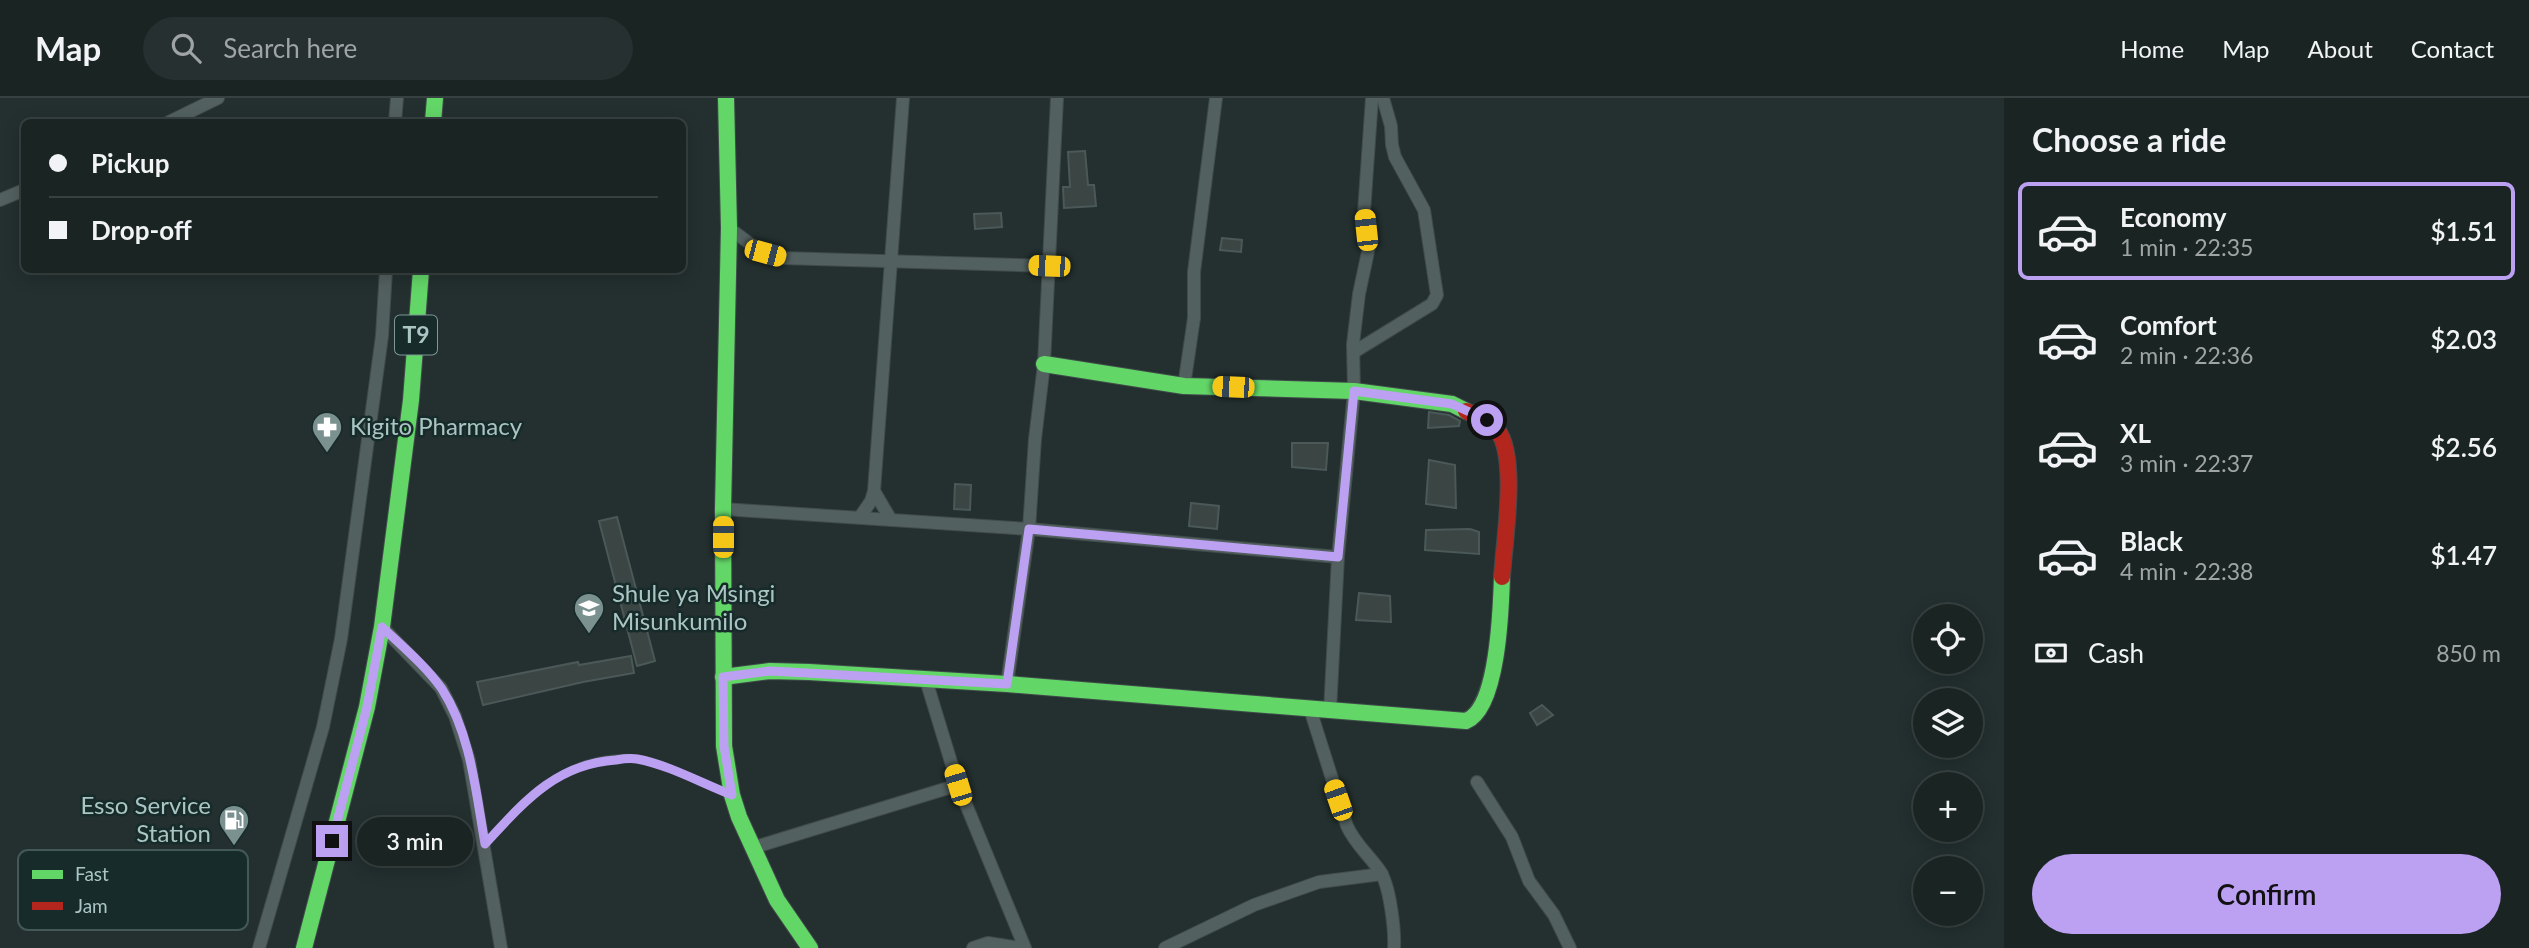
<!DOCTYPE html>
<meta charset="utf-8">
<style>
body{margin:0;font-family:Lato,sans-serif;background:#273030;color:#f1f3f6;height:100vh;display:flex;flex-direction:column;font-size:26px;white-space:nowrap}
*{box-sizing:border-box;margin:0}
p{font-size:23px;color:#9fa4a6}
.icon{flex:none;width:38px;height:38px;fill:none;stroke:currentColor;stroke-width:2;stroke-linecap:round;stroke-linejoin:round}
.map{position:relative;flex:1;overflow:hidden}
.sheet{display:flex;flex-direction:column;background:#1a2423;width:525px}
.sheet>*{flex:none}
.banner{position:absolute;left:21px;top:21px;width:665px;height:154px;border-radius:10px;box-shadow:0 4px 18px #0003,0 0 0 2px #384141;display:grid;align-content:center;height:154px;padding:0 28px;background:#1a2423}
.buttons{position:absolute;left:1913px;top:506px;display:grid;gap:14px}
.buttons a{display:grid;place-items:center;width:70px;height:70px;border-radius:50%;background:#1a2423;box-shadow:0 4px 18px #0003,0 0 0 2px #384141;font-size:35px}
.end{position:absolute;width:32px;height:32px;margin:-16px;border:9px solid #bca0f2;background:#111;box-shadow:0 0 0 4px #111}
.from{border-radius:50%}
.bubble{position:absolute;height:49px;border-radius:24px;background:#1a2423;box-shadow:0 4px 18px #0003,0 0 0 2px #384141;font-size:23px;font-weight:600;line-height:49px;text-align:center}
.car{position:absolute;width:21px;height:42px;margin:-21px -10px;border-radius:9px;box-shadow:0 0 5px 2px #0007;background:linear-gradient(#f5c518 24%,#345 0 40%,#f5c518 0 76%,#345 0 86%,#f5c518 0)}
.banner b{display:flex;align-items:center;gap:24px;height:66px;font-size:26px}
.banner b+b{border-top:2px solid #384141}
.banner i{width:18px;height:18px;background:#f1f3f6}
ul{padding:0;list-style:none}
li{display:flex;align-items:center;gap:21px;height:98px;margin:0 14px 10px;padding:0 14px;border:4px solid transparent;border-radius:10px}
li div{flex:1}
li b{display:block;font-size:26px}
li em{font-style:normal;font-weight:600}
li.selected{border-color:#bca0f2}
li>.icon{width:63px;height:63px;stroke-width:1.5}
h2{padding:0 28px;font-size:32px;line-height:84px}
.pay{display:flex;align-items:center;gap:18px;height:77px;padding:0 28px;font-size:26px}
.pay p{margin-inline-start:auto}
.cta{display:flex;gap:14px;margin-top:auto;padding:14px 28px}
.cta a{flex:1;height:80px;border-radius:42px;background:#bca0f2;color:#111;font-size:28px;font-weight:600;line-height:80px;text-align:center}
header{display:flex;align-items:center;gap:42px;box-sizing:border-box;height:98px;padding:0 35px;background:#1a2423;border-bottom:2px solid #384141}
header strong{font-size:33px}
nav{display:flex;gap:38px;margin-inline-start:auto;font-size:24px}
.search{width:490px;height:63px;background:#273030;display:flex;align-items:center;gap:18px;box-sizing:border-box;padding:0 24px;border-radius:38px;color:#9fa4a6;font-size:26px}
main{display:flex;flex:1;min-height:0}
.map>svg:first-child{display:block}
</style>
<header>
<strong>Map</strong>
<div class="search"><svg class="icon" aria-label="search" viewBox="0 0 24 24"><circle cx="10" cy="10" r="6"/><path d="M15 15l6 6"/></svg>Search here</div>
<nav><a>Home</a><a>Map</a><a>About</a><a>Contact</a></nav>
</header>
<main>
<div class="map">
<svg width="2004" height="850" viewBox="0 0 2004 850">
<rect width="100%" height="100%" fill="#23302f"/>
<!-- building -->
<g fill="#3a4544" stroke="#4a5858" stroke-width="2">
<path d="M 1085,53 L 1088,87 L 1094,87 L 1096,108 L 1064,110 L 1063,89 L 1070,89 L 1068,54 Z"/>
<path d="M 1001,115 L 1002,129 L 975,131 L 974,116 Z"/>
<path d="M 1222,140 L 1242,142 L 1241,154 L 1220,152 Z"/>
<path d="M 1429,314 L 1449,317 L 1460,323 L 1459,328 L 1428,330 Z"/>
<path d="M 1292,345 L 1328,345 L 1326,372 L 1292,369 Z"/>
<path d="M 1429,362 L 1455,367 L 1456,410 L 1426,406 Z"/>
<path d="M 955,386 L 971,387 L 970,412 L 954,411 Z"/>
<path d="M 1191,405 L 1219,408 L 1217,431 L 1189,428 Z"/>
<path d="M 617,419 L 655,563 L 637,568 L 599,423 Z"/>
<path d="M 1470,431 L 1479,434 L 1479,456 L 1425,452 L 1426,432 Z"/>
<path d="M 1359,495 L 1390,498 L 1391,524 L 1356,522 Z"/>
<path d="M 631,558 L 634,575 L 583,584 L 483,607 L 477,584 L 578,564 L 579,567 Z"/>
<path d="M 1542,607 L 1553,617 L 1537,627 L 1530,615 Z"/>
</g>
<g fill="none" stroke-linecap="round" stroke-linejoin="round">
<!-- lane casing -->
<g stroke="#404b4a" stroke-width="8">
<path id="lane" d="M 485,746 C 526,702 566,656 634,660 C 660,662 704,686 730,696"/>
</g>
<!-- street casing -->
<g stroke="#404b4a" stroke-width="14">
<g id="street">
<path d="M 169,24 L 218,0"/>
<path d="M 395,24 L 397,0"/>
<path d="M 0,102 L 24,92"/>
<path d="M 729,130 L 757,151 L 782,160 L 1049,168"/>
<path d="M 1354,254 L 1432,206 L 1437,197 L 1424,112 L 1395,59 L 1392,47 L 1391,28 L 1383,0"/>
<path d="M 1184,288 L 1194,220 L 1194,174 L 1216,0"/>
<path d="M 874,393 L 891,422"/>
<path d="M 723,411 L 1029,431 L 1338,459"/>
<path d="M 860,419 L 871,403 L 874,393 L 903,0"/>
<path d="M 382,529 L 441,590 L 455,618 L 469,662 L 501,850"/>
<path d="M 926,582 L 958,687 L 1025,850"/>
<path d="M 1007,586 L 1029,431 L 1035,341 L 1044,266 L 1057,0"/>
<path d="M 1310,611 L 1347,728 C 1355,746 1369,757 1380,773 C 1390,788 1395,832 1394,850"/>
<path d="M 1330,613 L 1338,459 L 1354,293 L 1353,246 L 1359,196 L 1369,149 L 1364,114 L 1372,0"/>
<path d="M 1477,684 L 1512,739 L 1529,783 L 1554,817 L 1570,850"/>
<path d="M 752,750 L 958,687"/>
<path d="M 259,850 L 323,629 L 341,541 L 382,238 L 386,172"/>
<path d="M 973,850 L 988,845 L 1021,850"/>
<path d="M 1165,850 L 1254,807 L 1319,784 L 1382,776"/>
</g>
</g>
<!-- fast casing -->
<g stroke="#404b4a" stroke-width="18">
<g id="fast">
<path d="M 726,0 L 729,130 L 723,411 L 724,648 L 732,697 L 739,719 L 777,802 L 810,850"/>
<path d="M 433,24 L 435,0"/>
<path d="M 1044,266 L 1184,288 L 1354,293 L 1452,306 L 1466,313"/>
<path d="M 723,579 L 770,573 L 809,574 L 1007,586 L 1466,623 C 1498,611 1501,510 1502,479"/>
<path d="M 304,850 L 367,609 L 382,529 L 411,302 L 421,172"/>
</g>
</g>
<!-- jam casing -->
<g stroke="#404b4a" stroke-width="18">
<path id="jam" d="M 1466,313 C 1476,318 1492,323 1498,333 C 1518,361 1504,444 1502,479"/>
</g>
<!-- lane -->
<use href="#lane" stroke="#52605f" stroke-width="6"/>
<!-- street -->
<use href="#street" stroke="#52605f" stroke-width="12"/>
<!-- fast -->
<use href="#fast" stroke="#63d668" stroke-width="16"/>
<!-- jam -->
<use href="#jam" stroke="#b3261e" stroke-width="16"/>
</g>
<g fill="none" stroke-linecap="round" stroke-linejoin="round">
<!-- route -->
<path stroke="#bca0f2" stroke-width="9" d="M 332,743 L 367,609 L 382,529 C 402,548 426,568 442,591 C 471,636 476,695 485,746 C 523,705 555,666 616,662 C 622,661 630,660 637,661 C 669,667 701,685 732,697 L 724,648 L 723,579 L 770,573 L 1007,586 L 1029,431 L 1338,459 L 1354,293 L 1452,306 L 1487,322"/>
</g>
<!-- icons -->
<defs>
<g id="pharmacy-pin" transform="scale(1.575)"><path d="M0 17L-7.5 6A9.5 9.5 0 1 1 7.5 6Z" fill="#7b9190" stroke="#162b2a"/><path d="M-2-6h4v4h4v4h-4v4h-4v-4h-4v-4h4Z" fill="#fff"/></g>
<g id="school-pin" transform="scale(1.575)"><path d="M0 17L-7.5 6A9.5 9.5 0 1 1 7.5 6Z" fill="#7b9190" stroke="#162b2a"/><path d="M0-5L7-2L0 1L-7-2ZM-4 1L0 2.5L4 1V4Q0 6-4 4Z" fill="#fff"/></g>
<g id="fuel-pin" transform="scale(1.575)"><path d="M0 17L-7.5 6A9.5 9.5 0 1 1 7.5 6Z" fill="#7b9190" stroke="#162b2a"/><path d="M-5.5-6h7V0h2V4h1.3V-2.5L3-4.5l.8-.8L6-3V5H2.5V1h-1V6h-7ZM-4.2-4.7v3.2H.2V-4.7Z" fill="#fff"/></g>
</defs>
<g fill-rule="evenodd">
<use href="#pharmacy-pin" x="327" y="329"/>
<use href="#school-pin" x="589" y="510"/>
<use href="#fuel-pin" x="234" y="722"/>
</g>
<g text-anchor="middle" stroke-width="5" stroke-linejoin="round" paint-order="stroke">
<!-- shield labels -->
<rect fill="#162b2a" stroke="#7e9796" stroke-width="2" x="395" y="217.5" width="42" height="39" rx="5"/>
<g font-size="23" font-weight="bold" fill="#aac5c4">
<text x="416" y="245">T9</text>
</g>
<!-- poi labels -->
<g font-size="24" fill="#aac5c4" stroke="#162b2a" text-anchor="start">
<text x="350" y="337">Kigito Pharmacy</text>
<text x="612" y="504">Shule ya Msingi<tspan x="612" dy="28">Misunkumilo</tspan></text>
<text x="211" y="716" text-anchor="end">Esso Service<tspan x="211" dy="28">Station</tspan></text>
</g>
</g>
<!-- legend -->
<rect x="18" y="752" width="230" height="80" rx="10" fill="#162b2a" stroke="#425958" stroke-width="2"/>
<rect x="32" y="772" width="31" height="9" fill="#63d668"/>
<rect x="32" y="804" width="31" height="8" fill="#b3261e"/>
<g font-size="19" fill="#aac5c4">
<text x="75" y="783">Fast</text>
<text x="75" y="815">Jam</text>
</g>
</svg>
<div class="buttons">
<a><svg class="icon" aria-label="locate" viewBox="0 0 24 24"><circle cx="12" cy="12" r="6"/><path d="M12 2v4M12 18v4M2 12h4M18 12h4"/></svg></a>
<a><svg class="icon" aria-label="layers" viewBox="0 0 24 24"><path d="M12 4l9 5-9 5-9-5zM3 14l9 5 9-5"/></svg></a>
<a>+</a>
<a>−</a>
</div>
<i class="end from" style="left:1487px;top:322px"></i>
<i class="end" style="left:332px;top:743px"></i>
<div class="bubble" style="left:357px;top:719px;width:116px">3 min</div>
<i class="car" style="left:1366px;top:132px;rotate:354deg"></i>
<i class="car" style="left:765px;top:155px;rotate:105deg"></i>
<i class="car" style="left:1049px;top:168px;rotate:272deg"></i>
<i class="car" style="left:1233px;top:289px;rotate:272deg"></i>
<i class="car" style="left:723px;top:439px;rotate:0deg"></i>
<i class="car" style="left:958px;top:687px;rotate:343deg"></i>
<i class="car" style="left:1338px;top:702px;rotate:341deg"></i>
<div class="banner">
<b><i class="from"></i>Pickup</b>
<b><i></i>Drop-off</b>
</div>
</div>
<section class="sheet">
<h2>Choose a ride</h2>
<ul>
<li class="selected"><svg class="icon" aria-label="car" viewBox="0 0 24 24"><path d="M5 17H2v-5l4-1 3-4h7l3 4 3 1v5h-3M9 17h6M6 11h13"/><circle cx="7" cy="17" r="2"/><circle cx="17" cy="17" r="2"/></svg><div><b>Economy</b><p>1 min · 22:35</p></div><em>$1.51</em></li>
<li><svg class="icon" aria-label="car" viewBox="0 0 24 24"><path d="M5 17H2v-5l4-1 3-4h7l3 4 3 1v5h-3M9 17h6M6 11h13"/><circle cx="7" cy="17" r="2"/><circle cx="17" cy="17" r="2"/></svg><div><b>Comfort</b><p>2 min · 22:36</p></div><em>$2.03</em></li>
<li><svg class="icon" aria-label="car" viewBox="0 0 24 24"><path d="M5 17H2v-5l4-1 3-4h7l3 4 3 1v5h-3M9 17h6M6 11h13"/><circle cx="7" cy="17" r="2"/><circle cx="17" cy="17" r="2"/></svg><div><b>XL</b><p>3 min · 22:37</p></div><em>$2.56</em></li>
<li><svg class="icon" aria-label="car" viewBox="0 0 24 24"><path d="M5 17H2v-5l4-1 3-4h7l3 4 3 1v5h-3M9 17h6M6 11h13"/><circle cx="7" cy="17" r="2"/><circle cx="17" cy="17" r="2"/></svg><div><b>Black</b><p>4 min · 22:38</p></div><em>$1.47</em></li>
</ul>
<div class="pay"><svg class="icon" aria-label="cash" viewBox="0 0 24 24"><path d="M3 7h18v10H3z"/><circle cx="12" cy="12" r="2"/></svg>Cash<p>850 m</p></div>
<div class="cta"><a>Confirm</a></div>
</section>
</main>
